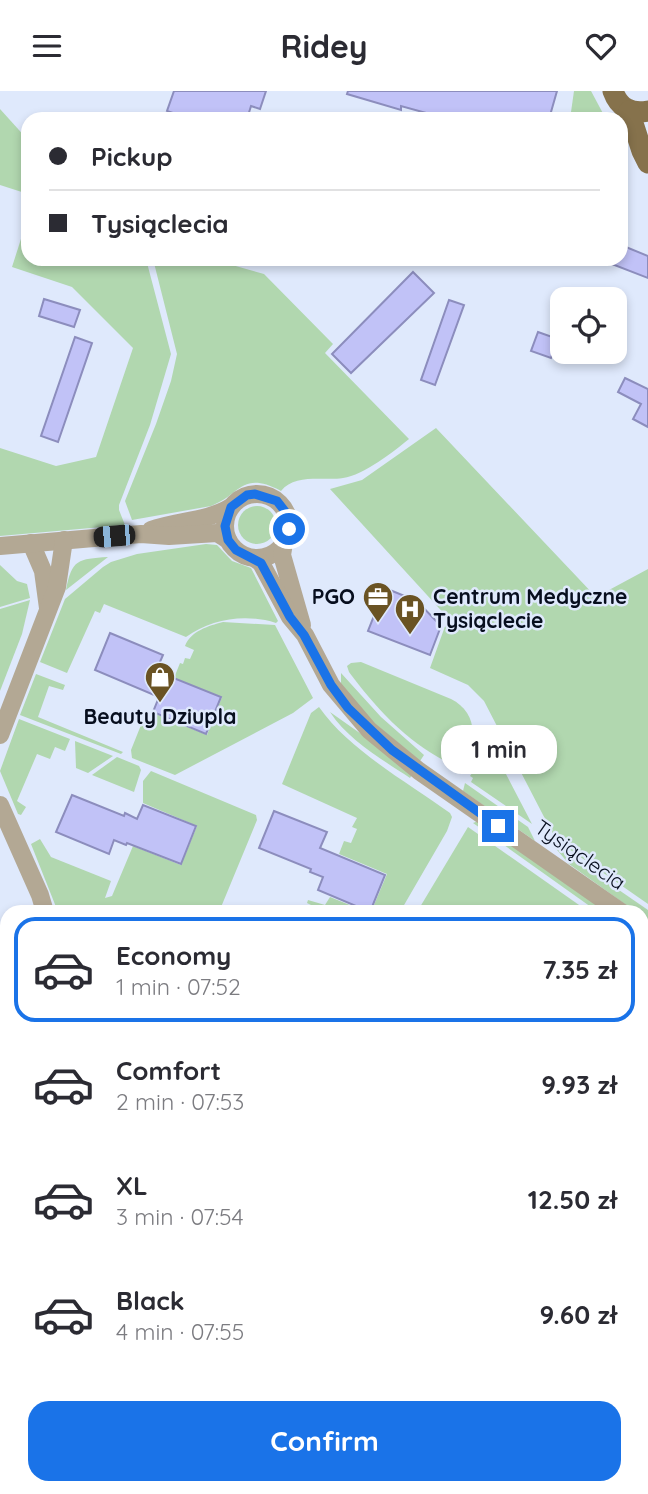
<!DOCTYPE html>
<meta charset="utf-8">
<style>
body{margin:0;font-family:Quicksand,sans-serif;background:#f2f2f3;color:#2b2b33;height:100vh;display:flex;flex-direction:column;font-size:26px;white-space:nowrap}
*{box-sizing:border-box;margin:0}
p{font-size:23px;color:#7c7c81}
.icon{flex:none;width:38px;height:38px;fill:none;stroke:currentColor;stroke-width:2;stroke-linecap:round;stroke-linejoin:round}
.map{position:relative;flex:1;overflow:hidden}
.sheet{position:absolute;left:0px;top:814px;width:649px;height:590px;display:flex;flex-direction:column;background:#fff;border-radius:21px 21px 0 0;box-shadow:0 4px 10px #0003}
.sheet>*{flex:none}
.hud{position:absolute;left:21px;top:21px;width:607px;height:154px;border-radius:21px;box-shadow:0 4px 10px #0003;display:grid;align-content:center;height:154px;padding:0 28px;background:#fff}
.tools{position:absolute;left:550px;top:196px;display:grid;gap:14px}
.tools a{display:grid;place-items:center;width:77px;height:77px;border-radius:14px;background:#fff;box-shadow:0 4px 10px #0003;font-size:35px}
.end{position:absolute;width:32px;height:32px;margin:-16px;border:9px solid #1a73e8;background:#fff;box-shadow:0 0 0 4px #fff}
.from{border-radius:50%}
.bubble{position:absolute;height:49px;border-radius:21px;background:#fff;box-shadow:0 4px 10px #0003;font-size:23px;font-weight:800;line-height:49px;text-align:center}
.car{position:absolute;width:21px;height:42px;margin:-21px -10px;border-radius:9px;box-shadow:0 0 5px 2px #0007;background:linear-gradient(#222 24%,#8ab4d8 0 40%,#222 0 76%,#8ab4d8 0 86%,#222 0)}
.hud b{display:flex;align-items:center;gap:24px;height:66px;font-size:26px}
.hud b+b{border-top:2px solid #e1e1e2}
.hud i{width:18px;height:18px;background:#2b2b33}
ul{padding:12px 0 0;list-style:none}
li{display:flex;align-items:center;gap:21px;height:105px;margin:0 14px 10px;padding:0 14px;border:4px solid transparent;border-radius:21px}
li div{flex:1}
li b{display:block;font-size:26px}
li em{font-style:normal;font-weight:800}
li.on{border-color:#1a73e8}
li>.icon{width:63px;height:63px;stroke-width:1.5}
.cta{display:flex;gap:14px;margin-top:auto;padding:14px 28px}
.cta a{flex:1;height:80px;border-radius:21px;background:#1a73e8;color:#fff;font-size:28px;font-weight:800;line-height:80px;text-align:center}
header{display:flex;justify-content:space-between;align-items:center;height:91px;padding:0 28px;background:#fff;font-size:32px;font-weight:800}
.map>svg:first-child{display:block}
</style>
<header><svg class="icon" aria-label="menu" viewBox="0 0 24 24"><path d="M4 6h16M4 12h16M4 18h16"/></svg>Ridey<svg class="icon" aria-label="heart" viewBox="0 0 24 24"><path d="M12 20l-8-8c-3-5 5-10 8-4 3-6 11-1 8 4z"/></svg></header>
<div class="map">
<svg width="648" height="1403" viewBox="0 0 648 1403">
<rect width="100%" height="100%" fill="#dfe9fc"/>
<!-- green -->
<g fill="#b1d7af">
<path d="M 574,0 L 591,0 L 606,28 L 570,28 Z"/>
<path d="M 0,18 L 28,49 L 28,103 L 0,94 Z"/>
<path d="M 28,126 L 28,168 L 146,168 L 171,263 L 150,334 L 119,414 L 119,419 L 125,434 L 0,445 L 0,357 L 56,375 L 96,366 L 133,257 L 72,196 L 12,176 Z"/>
<path d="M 153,168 L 211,168 L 264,183 L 333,253 L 325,262 L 409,348 C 393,361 364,384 343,387 C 324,390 295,382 281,400 C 241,379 241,404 211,415 L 132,429 L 125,410 L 156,333 L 171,290 L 177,263 Z"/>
<path d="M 436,337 L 596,506 L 648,478 L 648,813 L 556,749 L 484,610 L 468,594 L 430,577 L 448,527 L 330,398 L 362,389 Z"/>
<circle cx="257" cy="434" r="19"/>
<path d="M 206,453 L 217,454 L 232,470 L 251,477 L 278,530 L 276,532 C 245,522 211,528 186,546 L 104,513 L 100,522 L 95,520 L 67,582 L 40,571 L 65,508 L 103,476 L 111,471 L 137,463 Z"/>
<path d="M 108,466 L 66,499 C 72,468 78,468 108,466 Z"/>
<path d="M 0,474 L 17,490 L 27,493 L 30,507 L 0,516 Z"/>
<path d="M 30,509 L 22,543 L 0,600 L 0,518 Z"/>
<path d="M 223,531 L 275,534 L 313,607 L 293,622 L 175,684 L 132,667 L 131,659 L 145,624 L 153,622 L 207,644 L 222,606 L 174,587 L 180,572 L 183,573 L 185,567 L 190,568 L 194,559 L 185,555 C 191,540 208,535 223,531 Z"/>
<path d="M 361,571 L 451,608 C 479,622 480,657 452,672 L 445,670 C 406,650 375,616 349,581 L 347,575 L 351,572 Z"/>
<path d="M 341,582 L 381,626 L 424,664 L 420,670 L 374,632 L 341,594 Z"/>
<path d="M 36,583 L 65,594 L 63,599 L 49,595 L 38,626 L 123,661 L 121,663 L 20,624 Z"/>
<path d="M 319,616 C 349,659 407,691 450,722 L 452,726 L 447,740 L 400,821 L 371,821 L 387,783 L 339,763 L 344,750 L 351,752 L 357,738 L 352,736 L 357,727 L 282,693 L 311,622 Z"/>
<path d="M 330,621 L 364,645 L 412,684 L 410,687 C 383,669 348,649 330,621 Z"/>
<path d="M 19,628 L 70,648 L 65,660 L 55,656 L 50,668 L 37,663 L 17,710 L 26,716 L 21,724 L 18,723 L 0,680 Z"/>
<path d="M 75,650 L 113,665 L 88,682 L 76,677 Z"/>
<path d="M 489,658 L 491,657 L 494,660 L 532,733 L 471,691 L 473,687 L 470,685 Z"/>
<path d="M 117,666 L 139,675 L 141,679 L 134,701 L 92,684 Z"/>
<path d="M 151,680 L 256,724 L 257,729 L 219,821 L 58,821 L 31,753 L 40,748 L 51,766 L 111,790 L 105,807 L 112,805 L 133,755 L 181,774 L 197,735 L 143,712 L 143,690 Z"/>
<path d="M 465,692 L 528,736 L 535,750 L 463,700 Z"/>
<path d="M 478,730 L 607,821 L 598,821 L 473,732 Z"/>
<path d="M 468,736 L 589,821 L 417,821 Z"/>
<path d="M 552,753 L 648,819 L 648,829 L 642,825 L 642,821 L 636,821 L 569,773 Z"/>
<path d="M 330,806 L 367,821 L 325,821 L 307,812 L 308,809 L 325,814 Z"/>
<path d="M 648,902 L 648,1035 L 642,1037 L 642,903 Z"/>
<path d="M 0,954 L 7,990 L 7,1018 L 2,1018 L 0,1024 Z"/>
<path d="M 642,1393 L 648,1395 L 648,1403 L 600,1403 L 603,1397 L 642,1396 Z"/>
<path d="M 310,1397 L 310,1396 L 495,1397 L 493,1403 L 311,1403 Z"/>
</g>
<!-- building -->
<g fill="#c1c2f7" stroke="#8c8dbd" stroke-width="2">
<path d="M 174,0 L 266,0 L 260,18 L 251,15 L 247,28 L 190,28 L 167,20 Z"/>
<path d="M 348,0 L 557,0 L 549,28 L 448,28 L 401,15 L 401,19 L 347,3 Z"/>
<path d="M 621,154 L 648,165 L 648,187 L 599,168 L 621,168 Z"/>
<path d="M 413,181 L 434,202 L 351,282 L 332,263 Z"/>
<path d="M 44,208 L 80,219 L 74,236 L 39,225 Z"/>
<path d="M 449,209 L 464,214 L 435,294 L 421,289 Z"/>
<path d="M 538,241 L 558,248 L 551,267 L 531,260 Z"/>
<path d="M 75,246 L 92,252 L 58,351 L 41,345 Z"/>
<path d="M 625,287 L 648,298 L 648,336 L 633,328 L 641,313 L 618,301 Z"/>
<path d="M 385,497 L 417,510 L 441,535 L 430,564 L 368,540 Z"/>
<path d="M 110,542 L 163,564 L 156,580 L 221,606 L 206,643 L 153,621 L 159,606 L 95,579 Z"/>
<path d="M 72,704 L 124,725 L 125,722 L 137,728 L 143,714 L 196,735 L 181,773 L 127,752 L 126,754 L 114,749 L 109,763 L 56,741 Z"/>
<path d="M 274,720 L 327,741 L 320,757 L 385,784 L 370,821 L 318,799 L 323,786 L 310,781 L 311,778 L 259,757 Z"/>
</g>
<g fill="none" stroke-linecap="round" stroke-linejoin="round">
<!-- minor -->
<g stroke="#b3a894" stroke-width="18">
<circle cx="257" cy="435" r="32"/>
<path d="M 151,439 C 177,430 208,430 231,416"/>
<path d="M 31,452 L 43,480 L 48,517"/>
<path d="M 284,452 L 282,464 L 302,534"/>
<path d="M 0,455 L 141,443 L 169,445 L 217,442 L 228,449"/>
<path d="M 254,467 L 261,472 L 290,526 L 305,544 L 331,594 L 369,639 L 419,680 L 621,821"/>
<path d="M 0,644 L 57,496 L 64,449"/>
<path d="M 0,714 L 40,804 L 45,821"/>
<path d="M 642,835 L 648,840"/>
<path d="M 0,1213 L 7,1211"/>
<path d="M 642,1385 L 648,1387"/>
</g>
<!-- major -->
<g stroke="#86724c" stroke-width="21">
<path d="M 613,0 C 619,17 631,23 648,20"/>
<path d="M 629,20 L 642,60 L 648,72"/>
</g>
</g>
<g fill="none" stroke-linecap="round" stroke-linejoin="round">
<!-- route -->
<path stroke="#1a73e8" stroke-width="9" d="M 289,438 L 287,423 L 277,410 L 255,403 L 247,404 L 231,416 L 225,435 L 228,449 L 236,459 L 261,472 L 290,526 L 304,544 L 331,594 L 348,617 L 392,659 L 498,735"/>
</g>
<!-- icons -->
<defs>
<g id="office-pin" transform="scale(1.575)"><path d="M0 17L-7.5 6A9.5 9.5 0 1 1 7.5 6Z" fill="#6a5323" stroke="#dfe9fc"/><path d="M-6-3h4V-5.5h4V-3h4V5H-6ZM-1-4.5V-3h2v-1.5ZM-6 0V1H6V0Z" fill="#fff"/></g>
<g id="hospital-pin" transform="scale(1.575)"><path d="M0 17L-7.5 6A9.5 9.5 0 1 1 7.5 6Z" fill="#6a5323" stroke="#dfe9fc"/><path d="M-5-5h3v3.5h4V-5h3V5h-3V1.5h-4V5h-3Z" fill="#fff"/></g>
<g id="shop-pin" transform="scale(1.575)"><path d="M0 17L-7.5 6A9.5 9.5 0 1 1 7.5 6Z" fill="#6a5323" stroke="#dfe9fc"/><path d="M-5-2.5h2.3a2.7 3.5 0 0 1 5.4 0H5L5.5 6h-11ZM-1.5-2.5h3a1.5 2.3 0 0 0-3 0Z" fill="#fff"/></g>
</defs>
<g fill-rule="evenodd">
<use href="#office-pin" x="378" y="506"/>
<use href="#hospital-pin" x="410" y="518"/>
<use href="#shop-pin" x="160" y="586"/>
</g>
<g text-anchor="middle" stroke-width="5" stroke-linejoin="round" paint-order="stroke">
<!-- poi labels -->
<g font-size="21" font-weight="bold" fill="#070e1e" stroke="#dfe9fc" text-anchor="end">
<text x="355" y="513">PGO</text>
<text x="433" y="513" text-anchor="start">Centrum Medyczne<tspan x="433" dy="24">Tysiąclecie</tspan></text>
<text x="160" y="633" text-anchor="middle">Beauty Dziupla</text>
</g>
<!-- street labels -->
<g font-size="21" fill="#070e1e" stroke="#dfe9fc">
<text transform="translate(580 764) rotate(35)" y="7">Tysiąclecia</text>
</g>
</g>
</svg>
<div class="tools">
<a><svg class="icon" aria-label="locate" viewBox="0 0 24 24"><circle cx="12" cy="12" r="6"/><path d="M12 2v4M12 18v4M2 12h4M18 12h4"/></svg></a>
</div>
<i class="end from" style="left:289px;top:438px"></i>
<i class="end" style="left:498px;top:735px"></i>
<div class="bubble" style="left:441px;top:634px;width:116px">1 min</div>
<i class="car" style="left:114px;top:445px;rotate:265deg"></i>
<div class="hud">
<b><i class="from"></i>Pickup</b>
<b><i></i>Tysiąclecia</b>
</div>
<section class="sheet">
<ul>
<li class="on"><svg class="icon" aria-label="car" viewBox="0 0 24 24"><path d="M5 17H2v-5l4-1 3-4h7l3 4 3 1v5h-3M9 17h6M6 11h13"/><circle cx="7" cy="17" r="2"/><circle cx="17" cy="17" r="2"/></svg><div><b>Economy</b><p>1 min · 07:52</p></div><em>7.35 zł</em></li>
<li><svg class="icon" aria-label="car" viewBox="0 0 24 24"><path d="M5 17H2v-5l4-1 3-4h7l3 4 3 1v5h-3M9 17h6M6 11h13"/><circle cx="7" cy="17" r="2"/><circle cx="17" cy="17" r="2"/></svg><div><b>Comfort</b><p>2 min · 07:53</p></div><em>9.93 zł</em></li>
<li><svg class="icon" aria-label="car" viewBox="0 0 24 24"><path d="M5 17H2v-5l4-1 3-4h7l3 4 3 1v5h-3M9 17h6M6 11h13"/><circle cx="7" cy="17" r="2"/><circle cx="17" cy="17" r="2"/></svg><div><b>XL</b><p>3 min · 07:54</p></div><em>12.50 zł</em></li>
<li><svg class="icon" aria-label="car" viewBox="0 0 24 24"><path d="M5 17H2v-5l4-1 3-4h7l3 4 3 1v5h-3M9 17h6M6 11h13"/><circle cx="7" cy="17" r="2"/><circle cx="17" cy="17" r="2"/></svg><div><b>Black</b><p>4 min · 07:55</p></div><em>9.60 zł</em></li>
</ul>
<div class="cta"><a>Confirm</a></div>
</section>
</div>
